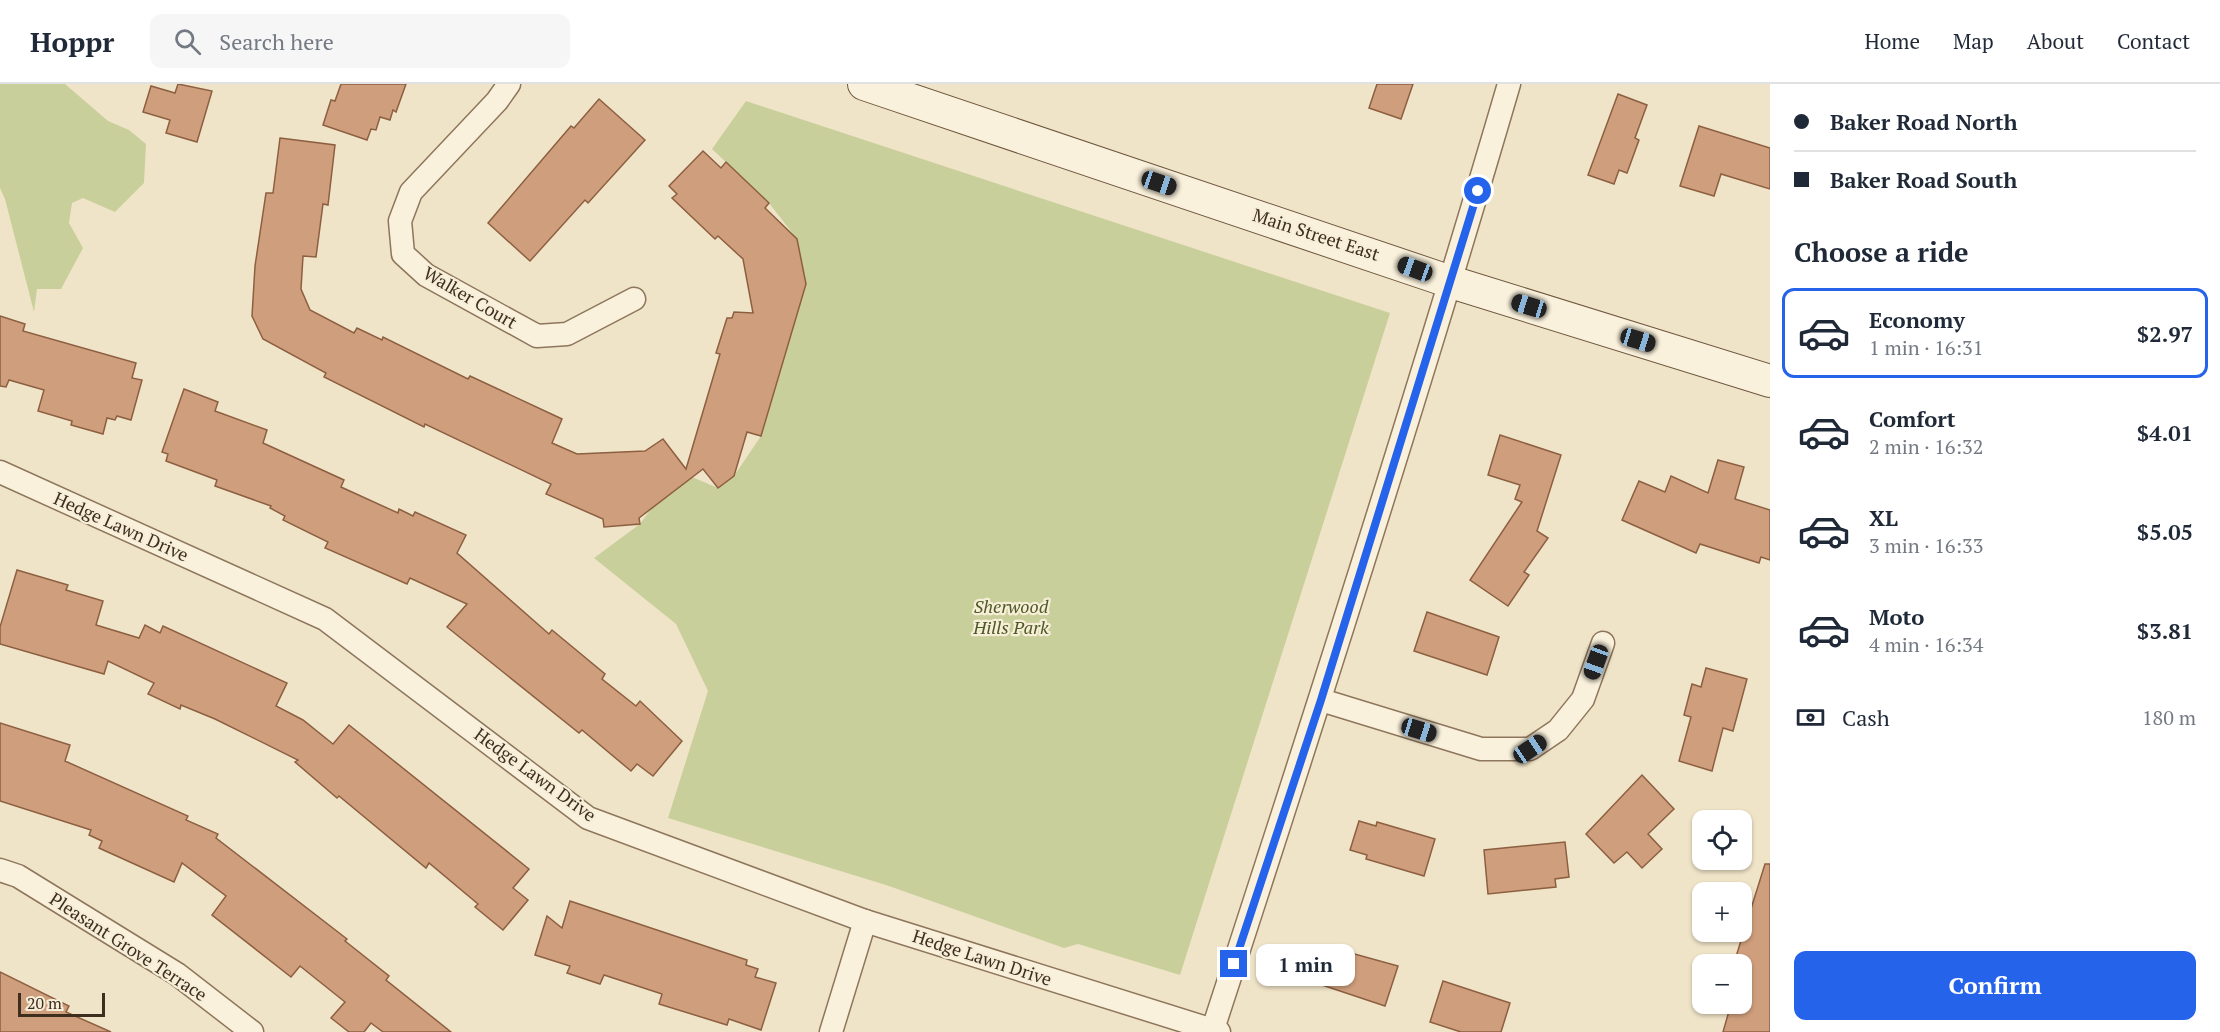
<!DOCTYPE html>
<meta charset="utf-8">
<style>
body{margin:0;font-family:"PT Serif",serif;background:#f6f6f7;color:#1f2937;height:100vh;display:flex;flex-direction:column;font-size:22px;white-space:nowrap}
*{box-sizing:border-box;margin:0}
p{font-size:20px;color:#747a83}
.icon{flex:none;width:33px;height:33px;fill:none;stroke:currentColor;stroke-width:2;stroke-linecap:round;stroke-linejoin:round}
.map{position:relative;flex:1;overflow:hidden}
.side{display:flex;flex-direction:column;background:#fff;width:450px}
.side>*{flex:none}
.banner{display:grid;align-content:center;height:132px;padding:0 24px;background:#fff}
.buttons{position:absolute;left:1692px;top:726px;display:grid;gap:12px}
.buttons a{display:grid;place-items:center;width:60px;height:60px;border-radius:12px;background:#fff;box-shadow:0 2px 4px #0004;font-size:30px}
.scale{position:absolute;left:18px;bottom:15px;width:87px;box-sizing:border-box;padding-left:6px;border:3px solid #3d2e20;border-top:0;font-size:16px;line-height:21px;white-space:nowrap;color:#3d2e20;-webkit-text-stroke:4px #f7eed8;paint-order:stroke}
.end{position:absolute;width:27px;height:27px;margin:-14px;border:8px solid #2563eb;background:#fff;box-shadow:0 0 0 3px #fff}
.from{border-radius:50%}
.bubble{position:absolute;height:42px;border-radius:12px;background:#fff;box-shadow:0 2px 4px #0004;font-size:20px;font-weight:600;line-height:42px;text-align:center}
.car{position:absolute;width:18px;height:36px;margin:-18px -9px;border-radius:8px;box-shadow:0 0 4px 2px #0007;background:linear-gradient(#222 24%,#8ab4d8 0 40%,#222 0 76%,#8ab4d8 0 86%,#222 0)}
.banner b{display:flex;align-items:center;gap:21px;height:57px;font-size:22px}
.banner b+b{border-top:2px solid #e0e1e3}
.banner i{width:15px;height:15px;background:#1f2937}
ul{padding:0;list-style:none}
li{display:flex;align-items:center;gap:18px;height:90px;margin:0 12px 9px;padding:0 12px;border:3px solid transparent;border-radius:12px}
li div{flex:1}
li b{display:block;font-size:22px}
li em{font-style:normal;font-weight:600}
li.active{border-color:#2563eb}
li>.icon{width:54px;height:54px;stroke-width:1.5}
h2{padding:0 24px;font-size:27px;line-height:72px}
.pay{display:flex;align-items:center;gap:15px;height:66px;padding:0 24px;font-size:22px}
.pay p{margin-inline-start:auto}
.cta{display:flex;gap:12px;margin-top:auto;padding:12px 24px}
.cta a{flex:1;height:69px;border-radius:12px;background:#2563eb;color:#fff;font-size:24px;font-weight:600;line-height:69px;text-align:center}
header{display:flex;align-items:center;gap:36px;box-sizing:border-box;height:84px;padding:0 30px;background:#fff;border-bottom:2px solid #e0e1e3}
header strong{font-size:28px}
nav{display:flex;gap:33px;margin-inline-start:auto;font-size:21px}
.search{width:420px;height:54px;background:#f6f6f7;display:flex;align-items:center;gap:15px;box-sizing:border-box;padding:0 21px;border-radius:12px;color:#747a83;font-size:22px}
main{display:flex;flex:1;min-height:0}
.map>svg:first-child{display:block}
</style>
<header>
<strong>Hoppr</strong>
<div class="search"><svg class="icon" aria-label="search" viewBox="0 0 24 24"><circle cx="10" cy="10" r="6"/><path d="M15 15l6 6"/></svg>Search here</div>
<nav><a>Home</a><a>Map</a><a>About</a><a>Contact</a></nav>
</header>
<main>
<div class="map">
<svg width="1770" height="948" viewBox="0 0 1770 948">
<rect width="100%" height="100%" fill="#f0e4c8"/>
<!-- green -->
<g fill="#c9cf9b">
<path d="M 0,0 L 65,0 L 108,37 L 129,46 L 146,60 L 144,99 L 115,128 L 83,114 L 72,119 L 69,139 L 83,164 L 61,205 L 37,205 L 34,228 L 5,115 L 0,104 Z"/>
<path d="M 746,17 L 1390,229 L 1180,891 L 1078,860 L 1064,864 L 886,801 L 668,734 L 708,607 L 676,540 L 594,474 L 640,440 L 651,425 L 692,393 L 718,404 L 734,392 L 761,352 L 806,200 L 797,155 L 769,119 L 712,65 Z"/>
</g>
<!-- building -->
<g fill="#cf9f7d" stroke="#8d5f41" stroke-width="1.5">
<path d="M 178,0 L 212,7 L 197,58 L 166,49 L 170,36 L 143,28 L 151,2 L 175,9 Z"/>
<path d="M 341,0 L 406,0 L 396,28 L 393,26 L 390,36 L 380,33 L 376,46 L 371,45 L 367,56 L 323,41 L 331,16 L 335,17 Z"/>
<path d="M 1377,0 L 1413,0 L 1401,35 L 1369,24 Z"/>
<path d="M 1618,10 L 1647,21 L 1635,54 L 1639,56 L 1627,89 L 1619,86 L 1614,100 L 1588,91 Z"/>
<path d="M 599,15 L 645,56 L 588,119 L 585,116 L 530,177 L 488,139 L 571,42 L 574,44 Z"/>
<path d="M 1699,42 L 1770,64 L 1770,105 L 1721,90 L 1714,112 L 1680,102 Z"/>
<path d="M 280,54 L 335,61 L 328,121 L 323,120 L 316,173 L 303,172 L 301,205 L 310,226 L 354,249 L 357,244 L 382,256 L 383,253 L 468,295 L 470,292 L 562,335 L 552,359 L 577,370 L 645,367 L 663,355 L 686,385 L 720,270 L 716,269 L 727,234 L 732,234 L 734,228 L 753,229 L 743,175 L 718,152 L 715,155 L 672,114 L 677,110 L 669,102 L 703,67 L 721,84 L 726,78 L 769,119 L 765,124 L 797,155 L 806,200 L 761,352 L 747,348 L 734,392 L 718,404 L 703,385 L 639,434 L 640,440 L 604,443 L 603,435 L 546,410 L 551,400 L 425,340 L 424,343 L 324,293 L 326,289 L 263,255 L 252,232 L 255,182 L 266,109 L 273,109 Z"/>
<path d="M 0,232 L 25,240 L 23,247 L 136,279 L 132,294 L 142,296 L 131,336 L 117,332 L 115,336 L 107,334 L 103,350 L 71,341 L 72,337 L 38,327 L 44,306 L 9,296 L 6,303 L 0,302 Z"/>
<path d="M 184,305 L 218,318 L 215,327 L 267,346 L 263,359 L 344,396 L 341,403 L 398,429 L 399,425 L 413,432 L 415,428 L 466,451 L 457,469 L 549,550 L 552,546 L 605,590 L 602,595 L 636,622 L 640,617 L 682,657 L 653,692 L 637,680 L 631,687 L 582,646 L 579,649 L 447,543 L 467,520 L 410,494 L 407,500 L 325,464 L 328,458 L 283,436 L 285,432 L 270,424 L 271,422 L 215,402 L 217,396 L 166,377 L 168,370 L 162,368 Z"/>
<path d="M 1500,351 L 1561,371 L 1537,447 L 1548,454 L 1524,488 L 1529,491 L 1508,522 L 1470,496 L 1522,418 L 1515,415 L 1520,401 L 1488,391 Z"/>
<path d="M 1718,376 L 1744,383 L 1735,415 L 1770,426 L 1770,476 L 1761,473 L 1759,479 L 1700,460 L 1696,469 L 1622,436 L 1639,397 L 1665,408 L 1671,392 L 1708,409 Z"/>
<path d="M 17,486 L 68,501 L 66,506 L 103,517 L 96,541 L 139,554 L 145,541 L 160,549 L 163,542 L 287,599 L 276,622 L 303,636 L 333,660 L 349,641 L 529,785 L 513,804 L 528,816 L 503,846 L 475,823 L 478,820 L 429,779 L 426,784 L 339,712 L 337,714 L 295,678 L 298,676 L 215,635 L 181,621 L 180,625 L 148,610 L 154,599 L 108,577 L 104,590 L 0,560 L 0,543 Z"/>
<path d="M 1427,528 L 1499,553 L 1487,591 L 1414,567 Z"/>
<path d="M 1706,584 L 1747,595 L 1733,647 L 1723,644 L 1712,687 L 1679,677 L 1691,633 L 1684,631 L 1692,600 L 1701,603 Z"/>
<path d="M 0,639 L 70,661 L 65,677 L 188,732 L 186,736 L 218,750 L 216,754 L 347,855 L 345,857 L 389,892 L 386,896 L 451,948 L 383,948 L 371,939 L 364,948 L 349,948 L 331,934 L 345,918 L 300,882 L 291,893 L 212,831 L 226,812 L 182,779 L 174,798 L 99,764 L 102,757 L 89,751 L 91,746 L 0,717 Z"/>
<path d="M 1642,691 L 1674,725 L 1648,750 L 1662,765 L 1642,784 L 1627,768 L 1614,779 L 1586,750 Z"/>
<path d="M 1359,737 L 1376,742 L 1377,738 L 1435,755 L 1424,792 L 1366,775 L 1367,771 L 1350,766 Z"/>
<path d="M 1565,758 L 1569,793 L 1555,795 L 1556,803 L 1488,810 L 1484,766 Z"/>
<path d="M 1765,780 L 1770,780 L 1770,948 L 1723,948 L 1731,920 L 1742,920 L 1742,880 L 1734,879 Z"/>
<path d="M 570,817 L 747,876 L 746,881 L 758,885 L 755,893 L 776,899 L 761,946 L 729,935 L 727,941 L 659,920 L 662,910 L 604,891 L 600,900 L 567,889 L 570,882 L 535,871 L 547,832 L 562,844 Z"/>
<path d="M 1322,861 L 1398,882 L 1385,922 L 1310,897 Z"/>
<path d="M 0,888 L 69,922 L 66,928 L 111,948 L 0,948 Z"/>
<path d="M 1443,897 L 1510,919 L 1501,948 L 1461,948 L 1430,938 Z"/>
</g>
<g fill="none" stroke-linecap="round" stroke-linejoin="round">
<!-- minor casing -->
<g stroke="#8d765c" stroke-width="25">
<g id="minor">
<path d="M 509,0 L 497,17 L 411,108 L 400,137 L 403,170 L 426,191 L 537,252 L 567,250 L 634,215"/>
<path d="M 0,388 L 325,535 L 588,734 L 865,837 L 1219,948"/>
<path d="M 1321,616 L 1481,665 L 1530,665 L 1558,646 L 1583,615 L 1603,559"/>
<path d="M 0,786 L 18,792 L 177,890 L 252,948"/>
<path d="M 831,948 L 865,837"/>
<path d="M 1212,948 C 1315,633 1416,318 1509,0"/>
</g>
</g>
<!-- secondary casing -->
<g stroke="#6f573f" stroke-width="34">
<path id="secondary" d="M 864,0 L 1451,198 L 1770,297"/>
</g>
<!-- minor -->
<use href="#minor" stroke="#faf1dc" stroke-width="22"/>
<!-- secondary -->
<use href="#secondary" stroke="#faf1dc" stroke-width="32"/>
</g>
<g fill="none" stroke-linecap="round" stroke-linejoin="round">
<!-- route -->
<path stroke="#2563eb" stroke-width="8" d="M 1234,880 L 1321,616 L 1478,107"/>
</g>
<g text-anchor="middle" stroke-width="4.5" stroke-linejoin="round" paint-order="stroke">
<!-- street labels -->
<g font-size="18" fill="#3d2e20" stroke="#f7eed8">
<text transform="translate(1316 151) rotate(18)" y="6">Main Street East</text>
<text transform="translate(470 214) rotate(30)" y="6">Walker Court</text>
<text transform="translate(121 443) rotate(24)" y="6">Hedge Lawn Drive</text>
<text transform="translate(535 691) rotate(36)" y="6">Hedge Lawn Drive</text>
<text transform="translate(128 863) rotate(33)" y="6">Pleasant Grove Terrace</text>
<text transform="translate(982 874) rotate(18)" y="6">Hedge Lawn Drive</text>
</g>
<!-- park labels -->
<g font-size="18" font-style="italic" fill="#4d5a26" stroke="#f7eed8">
<text x="1011" y="529">Sherwood<tspan x="1011" dy="21">Hills Park</tspan></text>
</g>
</g>
</svg>
<div class="buttons">
<a><svg class="icon" aria-label="locate" viewBox="0 0 24 24"><circle cx="12" cy="12" r="6"/><path d="M12 2v4M12 18v4M2 12h4M18 12h4"/></svg></a>
<a>+</a>
<a>−</a>
</div>
<div class="scale">20 m</div>
<i class="end from" style="left:1478px;top:107px"></i>
<i class="end" style="left:1234px;top:880px"></i>
<div class="bubble" style="left:1256px;top:860px;width:99px">1 min</div>
<i class="car" style="left:1159px;top:99px;rotate:109deg"></i>
<i class="car" style="left:1415px;top:185px;rotate:290deg"></i>
<i class="car" style="left:1529px;top:222px;rotate:287deg"></i>
<i class="car" style="left:1638px;top:256px;rotate:107deg"></i>
<i class="car" style="left:1596px;top:578px;rotate:200deg"></i>
<i class="car" style="left:1419px;top:646px;rotate:107deg"></i>
<i class="car" style="left:1530px;top:665px;rotate:56deg"></i>
</div>
<section class="side">
<div class="banner">
<b><i class="from"></i>Baker Road North</b>
<b><i></i>Baker Road South</b>
</div>
<h2>Choose a ride</h2>
<ul>
<li class="active"><svg class="icon" aria-label="car" viewBox="0 0 24 24"><path d="M5 17H2v-5l4-1 3-4h7l3 4 3 1v5h-3M9 17h6M6 11h13"/><circle cx="7" cy="17" r="2"/><circle cx="17" cy="17" r="2"/></svg><div><b>Economy</b><p>1 min · 16:31</p></div><em>$2.97</em></li>
<li><svg class="icon" aria-label="car" viewBox="0 0 24 24"><path d="M5 17H2v-5l4-1 3-4h7l3 4 3 1v5h-3M9 17h6M6 11h13"/><circle cx="7" cy="17" r="2"/><circle cx="17" cy="17" r="2"/></svg><div><b>Comfort</b><p>2 min · 16:32</p></div><em>$4.01</em></li>
<li><svg class="icon" aria-label="car" viewBox="0 0 24 24"><path d="M5 17H2v-5l4-1 3-4h7l3 4 3 1v5h-3M9 17h6M6 11h13"/><circle cx="7" cy="17" r="2"/><circle cx="17" cy="17" r="2"/></svg><div><b>XL</b><p>3 min · 16:33</p></div><em>$5.05</em></li>
<li><svg class="icon" aria-label="car" viewBox="0 0 24 24"><path d="M5 17H2v-5l4-1 3-4h7l3 4 3 1v5h-3M9 17h6M6 11h13"/><circle cx="7" cy="17" r="2"/><circle cx="17" cy="17" r="2"/></svg><div><b>Moto</b><p>4 min · 16:34</p></div><em>$3.81</em></li>
</ul>
<div class="pay"><svg class="icon" aria-label="cash" viewBox="0 0 24 24"><path d="M3 7h18v10H3z"/><circle cx="12" cy="12" r="2"/></svg>Cash<p>180 m</p></div>
<div class="cta"><a>Confirm</a></div>
</section>
</main>
